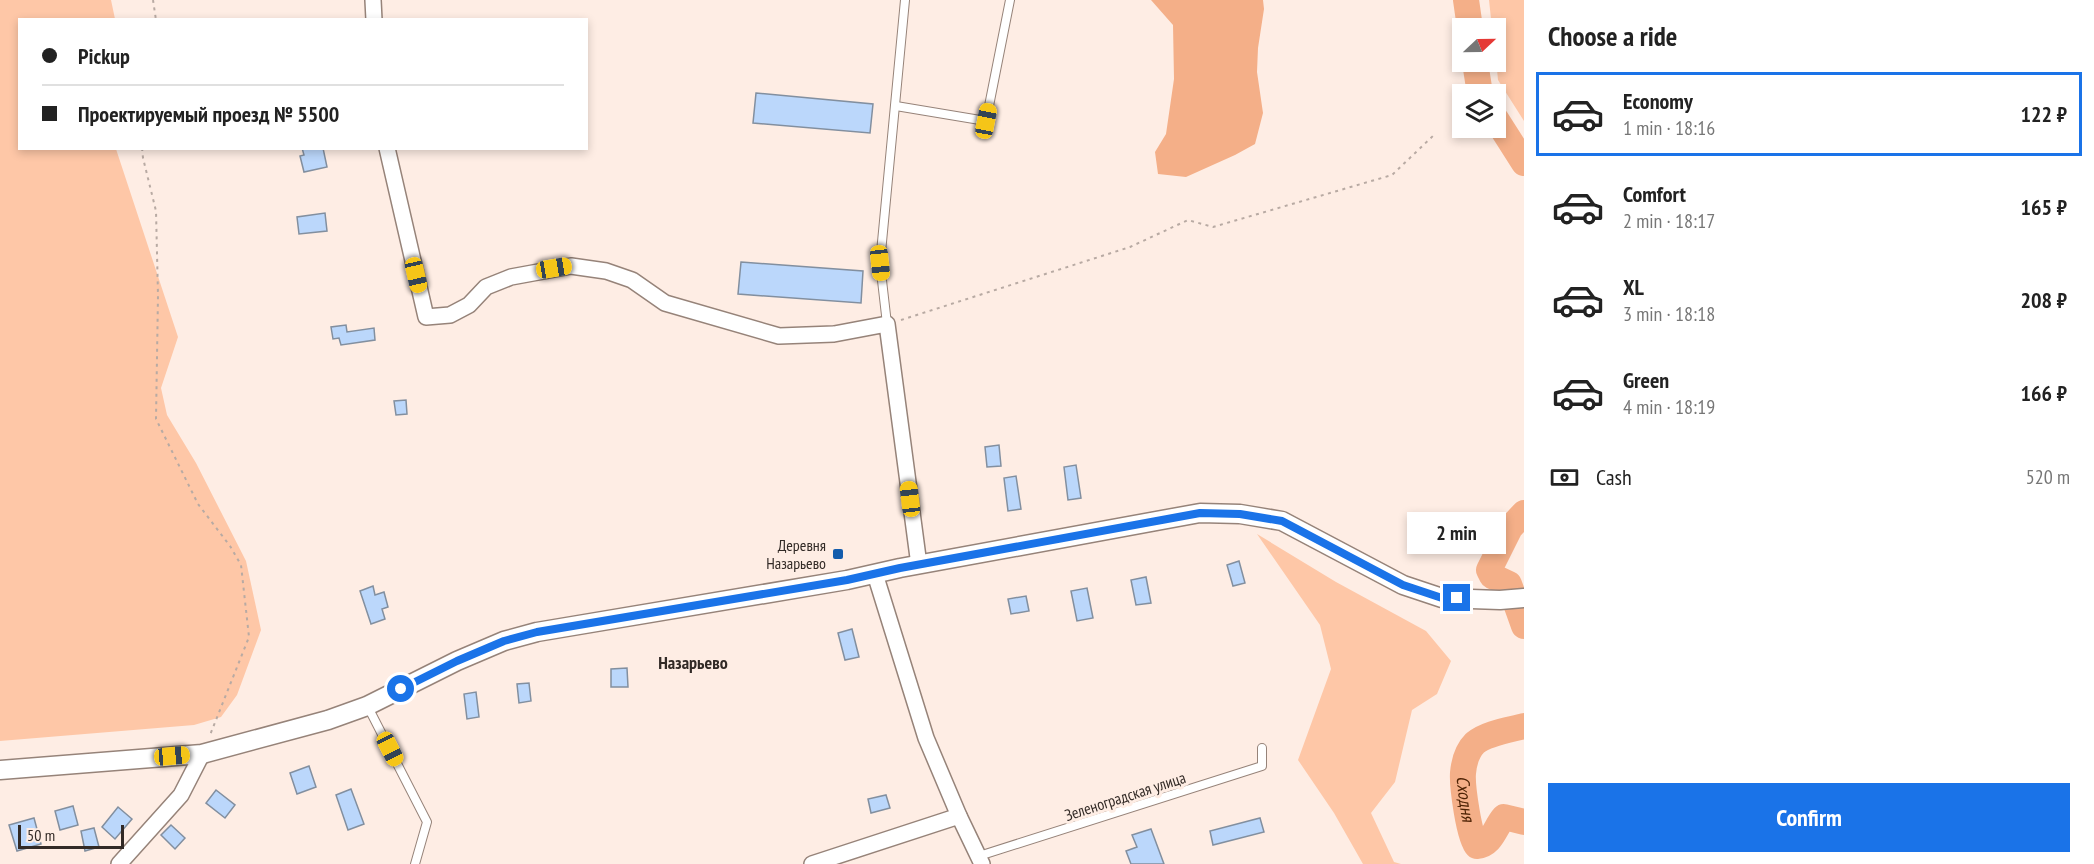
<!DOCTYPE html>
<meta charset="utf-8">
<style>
body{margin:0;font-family:"PT Sans Narrow",sans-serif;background:#f6f6f6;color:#222;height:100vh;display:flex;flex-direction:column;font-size:22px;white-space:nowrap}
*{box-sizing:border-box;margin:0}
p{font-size:20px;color:#767676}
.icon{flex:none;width:33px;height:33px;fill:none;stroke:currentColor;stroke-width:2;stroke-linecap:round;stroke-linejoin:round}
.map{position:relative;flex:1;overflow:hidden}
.panel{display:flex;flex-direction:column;background:#fff;width:570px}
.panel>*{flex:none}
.hud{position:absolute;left:18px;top:18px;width:570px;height:132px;border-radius:0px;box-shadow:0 3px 9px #0003;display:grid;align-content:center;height:132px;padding:0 24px;background:#fff}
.needle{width:39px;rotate:68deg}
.fabs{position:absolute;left:1452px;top:18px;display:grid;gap:12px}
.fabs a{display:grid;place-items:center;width:54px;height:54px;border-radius:0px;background:#fff;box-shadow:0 3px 9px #0003;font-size:30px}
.scale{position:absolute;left:18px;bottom:15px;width:106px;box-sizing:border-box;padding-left:6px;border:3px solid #322a26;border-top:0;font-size:16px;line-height:21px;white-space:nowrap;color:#322a26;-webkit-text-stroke:4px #feede4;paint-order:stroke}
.end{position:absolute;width:27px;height:27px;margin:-14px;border:8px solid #1a73e8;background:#fff;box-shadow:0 0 0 3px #fff}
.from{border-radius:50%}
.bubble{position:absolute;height:42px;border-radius:0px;background:#fff;box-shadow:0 3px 9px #0003;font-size:20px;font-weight:700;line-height:42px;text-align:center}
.car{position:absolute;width:18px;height:36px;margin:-18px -9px;border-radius:8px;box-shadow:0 0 4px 2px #0007;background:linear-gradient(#f5c518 24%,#345 0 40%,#f5c518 0 76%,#345 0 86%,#f5c518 0)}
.hud b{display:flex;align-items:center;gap:21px;height:57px;font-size:22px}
.hud b+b{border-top:2px solid #e0e0e0}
.hud i{width:15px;height:15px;background:#222}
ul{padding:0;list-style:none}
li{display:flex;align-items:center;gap:18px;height:84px;margin:0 12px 9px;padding:0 12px;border:3px solid transparent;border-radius:0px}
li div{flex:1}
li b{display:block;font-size:22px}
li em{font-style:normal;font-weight:700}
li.selected{border-color:#1a73e8}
li>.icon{width:54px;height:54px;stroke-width:1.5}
h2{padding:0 24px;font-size:27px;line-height:72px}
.pay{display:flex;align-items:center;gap:15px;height:66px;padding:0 24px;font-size:22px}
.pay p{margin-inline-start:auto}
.button{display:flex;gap:12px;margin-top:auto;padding:12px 24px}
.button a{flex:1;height:69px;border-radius:0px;background:#1a73e8;color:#fff;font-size:24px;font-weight:700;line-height:69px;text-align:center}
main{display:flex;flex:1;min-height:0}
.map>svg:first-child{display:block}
</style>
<main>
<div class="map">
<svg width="1524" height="864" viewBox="0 0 1524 864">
<rect width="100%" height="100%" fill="#feede4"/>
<!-- green -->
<g fill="#fec7a7">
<path d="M 0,0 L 111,0 L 115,19 L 20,20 L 20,148 L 116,149 L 178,337 L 161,388 L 167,415 L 196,463 L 246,561 L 261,630 L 237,695 L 221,717 L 194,725 L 0,741 Z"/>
<path d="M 1489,0 L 1524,0 L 1524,121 L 1498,80 L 1496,59 L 1496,28 L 1492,28 Z"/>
<path d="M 1257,534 L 1336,582 L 1426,631 L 1451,661 L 1437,694 L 1412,710 L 1395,782 L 1371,813 L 1394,862 L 1401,864 L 1363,864 L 1334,813 L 1298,760 L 1331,669 L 1320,625 Z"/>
</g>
<!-- water -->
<path fill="#f4af88" d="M 1151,0 L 1263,0 L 1264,9 L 1258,48 L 1257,72 L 1263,113 L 1255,144 L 1235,155 L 1186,177 L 1158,174 L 1155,152 L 1166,134 L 1174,79 L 1173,25 Z"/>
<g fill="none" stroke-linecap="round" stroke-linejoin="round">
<!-- river -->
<g stroke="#f4af88" stroke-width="26">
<path d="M 1466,0 L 1470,28"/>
<path d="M 1475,62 L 1480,94"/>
<path d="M 1496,119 L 1524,163"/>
<path d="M 1524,513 L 1510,528 L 1489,570 L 1492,576 L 1509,584 L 1524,626"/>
<path id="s1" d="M 1524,726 C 1509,730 1487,733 1475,743 C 1467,751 1464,762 1463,773 C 1462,785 1469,838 1477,846 C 1492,845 1495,827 1504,817 L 1524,822"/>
</g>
</g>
<!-- building -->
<g fill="#bbd7fb" stroke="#828f9f" stroke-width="1.5">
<path d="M 756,93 L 873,104 L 870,133 L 753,123 Z"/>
<path d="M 302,148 L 323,148 L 327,167 L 304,172 L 300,156 L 304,155 Z"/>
<path d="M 325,213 L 327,231 L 299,234 L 297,217 Z"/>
<path d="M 741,262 L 863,271 L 861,303 L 738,294 Z"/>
<path d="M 346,325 L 347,332 L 374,328 L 375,340 L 341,345 L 339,338 L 333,339 L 331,327 Z"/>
<path d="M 406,400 L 407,414 L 396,415 L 394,401 Z"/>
<path d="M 999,445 L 1001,466 L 987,467 L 985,447 Z"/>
<path d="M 1076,465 L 1081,498 L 1068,500 L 1064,467 Z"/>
<path d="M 1016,476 L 1021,509 L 1008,511 L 1004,478 Z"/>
<path d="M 1239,561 L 1245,583 L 1233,586 L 1227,565 Z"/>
<path d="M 1146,577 L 1151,603 L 1136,605 L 1131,580 Z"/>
<path d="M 373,586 L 375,595 L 384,592 L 388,607 L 382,609 L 385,619 L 371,624 L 360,591 Z"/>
<path d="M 1087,588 L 1093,618 L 1077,621 L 1071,591 Z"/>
<path d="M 1026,596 L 1029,611 L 1011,614 L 1008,599 Z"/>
<path d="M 852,629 L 859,657 L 845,660 L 838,633 Z"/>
<path d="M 627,668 L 628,687 L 611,687 L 611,669 Z"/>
<path d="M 529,683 L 531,701 L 519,703 L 517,684 Z"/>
<path d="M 476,692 L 479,717 L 467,719 L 464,694 Z"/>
<path d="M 309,766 L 316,787 L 297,794 L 290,773 Z"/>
<path d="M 351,789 L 364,824 L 348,830 L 336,795 Z"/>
<path d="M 216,790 L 235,805 L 225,818 L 206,803 Z"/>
<path d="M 886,795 L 890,808 L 871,813 L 868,799 Z"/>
<path d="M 73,806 L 78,825 L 60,830 L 55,811 Z"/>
<path d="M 118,807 L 132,819 L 115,839 L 102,827 Z"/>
<path d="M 34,818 L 41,844 L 17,851 L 9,825 Z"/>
<path d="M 1260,818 L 1264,832 L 1213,845 L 1210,831 Z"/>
<path d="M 171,825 L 185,838 L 175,849 L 161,835 Z"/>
<path d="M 94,828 L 99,847 L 85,851 L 81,831 Z"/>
<path d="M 1151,829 L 1164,864 L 1131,864 L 1126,851 L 1137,847 L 1132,835 Z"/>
</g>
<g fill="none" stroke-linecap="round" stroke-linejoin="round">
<!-- service casing -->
<g stroke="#968379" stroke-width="10">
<g id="service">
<path d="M 896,106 L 986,121 L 1010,0"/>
<path d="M 887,324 L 880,263 L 905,0"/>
<path d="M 368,707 L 427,822 L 415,864"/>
<path d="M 979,856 L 1262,766 L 1262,748"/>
</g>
</g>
<!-- minor casing -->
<g stroke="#968379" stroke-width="18">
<g id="minor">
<path d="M 373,0 L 374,20"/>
<path d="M 387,148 L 426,317 L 450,315 L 469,305 L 486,287 L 511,277 L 571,266 L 606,271 L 632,280 L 665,303 L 779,336 L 834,334 L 887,324 L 919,565"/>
<path d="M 875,574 L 926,738 L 959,816 L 982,864"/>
<path d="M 119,864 L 181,795 L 202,754"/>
<path d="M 812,864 L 959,816"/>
</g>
</g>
<!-- tertiary casing -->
<g stroke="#968379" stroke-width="21">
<path id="tertiary" d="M 0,770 L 202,754 L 328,720 L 367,706 L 457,661 L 504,641 L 537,632 L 847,580 L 900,568 L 1200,513 L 1240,514 L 1282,521 L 1403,585 L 1442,598 L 1500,600 L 1524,598"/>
</g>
<!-- path -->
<g stroke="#b8aaa3" stroke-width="2" stroke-dasharray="3 4.5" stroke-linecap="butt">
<path d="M 153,0 L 156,20"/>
<path d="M 142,148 L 143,158 L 156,211 L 158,295 L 156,419 L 198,504 L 230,546 L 241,565 L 249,637 L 210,735"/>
<path d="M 901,320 L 1130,247 L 1188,220 L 1213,227 L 1392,175 L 1435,134"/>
</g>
<!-- service -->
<use href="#service" stroke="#fff" stroke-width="8"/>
<!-- minor -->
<use href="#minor" stroke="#fff" stroke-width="15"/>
<!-- tertiary -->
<use href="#tertiary" stroke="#fff" stroke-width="18"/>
</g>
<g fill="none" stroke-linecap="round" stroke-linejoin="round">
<!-- route -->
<path stroke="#1a73e8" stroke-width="8" d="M 401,689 L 457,661 L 504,641 L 537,632 L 847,580 L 900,568 L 1200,513 L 1240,514 L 1282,521 L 1403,585 L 1442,598 L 1457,598"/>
</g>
<!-- markers -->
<rect fill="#135cac" stroke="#feede4" stroke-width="2" x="832" y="548" width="12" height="12" rx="3"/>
<g text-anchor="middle" stroke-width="6" stroke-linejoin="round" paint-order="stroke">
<!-- poi labels -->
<g font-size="16" fill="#322a26" stroke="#feede4" text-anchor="end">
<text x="826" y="551">Деревня<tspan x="826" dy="18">Назарьево</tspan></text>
</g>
<!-- street labels -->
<g font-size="16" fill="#322a26" stroke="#feede4">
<text transform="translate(1125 796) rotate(-18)" y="6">Зеленоградская улица</text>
</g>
<!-- neighbourhood labels -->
<g font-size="18" font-weight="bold" fill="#322a26" stroke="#feede4">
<text x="693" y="669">Назарьево</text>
</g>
<!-- water labels -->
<g font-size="18" font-style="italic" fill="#4e2305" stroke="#feede4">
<text dy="6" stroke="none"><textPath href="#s1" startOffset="111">Сходня</textPath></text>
</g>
</g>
</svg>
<div class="fabs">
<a><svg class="needle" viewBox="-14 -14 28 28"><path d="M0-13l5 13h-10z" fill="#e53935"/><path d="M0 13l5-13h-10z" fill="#767676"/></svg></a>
<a><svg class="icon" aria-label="layers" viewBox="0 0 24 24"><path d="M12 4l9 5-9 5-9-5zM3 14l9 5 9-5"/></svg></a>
</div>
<div class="scale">50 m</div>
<i class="end from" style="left:401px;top:689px"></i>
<i class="end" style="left:1457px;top:598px"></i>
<div class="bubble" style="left:1407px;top:512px;width:99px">2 min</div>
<i class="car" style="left:986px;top:121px;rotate:11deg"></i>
<i class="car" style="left:880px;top:263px;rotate:174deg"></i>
<i class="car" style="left:554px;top:268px;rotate:81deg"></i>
<i class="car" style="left:416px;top:275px;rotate:167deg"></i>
<i class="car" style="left:910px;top:499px;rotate:353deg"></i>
<i class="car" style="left:390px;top:749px;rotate:153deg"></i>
<i class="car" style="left:172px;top:756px;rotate:85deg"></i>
<div class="hud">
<b><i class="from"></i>Pickup</b>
<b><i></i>Проектируемый проезд № 5500</b>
</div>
</div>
<section class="panel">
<h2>Choose a ride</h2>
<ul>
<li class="selected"><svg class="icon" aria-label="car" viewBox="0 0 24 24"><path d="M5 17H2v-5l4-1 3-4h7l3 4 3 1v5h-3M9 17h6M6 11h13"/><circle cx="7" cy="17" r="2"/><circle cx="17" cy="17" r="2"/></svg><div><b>Economy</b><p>1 min · 18:16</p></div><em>122 ₽</em></li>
<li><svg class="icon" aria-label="car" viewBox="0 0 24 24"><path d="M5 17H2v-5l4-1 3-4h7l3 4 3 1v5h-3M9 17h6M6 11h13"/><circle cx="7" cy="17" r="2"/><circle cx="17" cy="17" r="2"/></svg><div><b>Comfort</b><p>2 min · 18:17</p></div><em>165 ₽</em></li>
<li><svg class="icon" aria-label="car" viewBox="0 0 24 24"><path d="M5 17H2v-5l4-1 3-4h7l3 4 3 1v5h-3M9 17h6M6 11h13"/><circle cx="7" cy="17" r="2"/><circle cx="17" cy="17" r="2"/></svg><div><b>XL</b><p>3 min · 18:18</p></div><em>208 ₽</em></li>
<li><svg class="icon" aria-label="car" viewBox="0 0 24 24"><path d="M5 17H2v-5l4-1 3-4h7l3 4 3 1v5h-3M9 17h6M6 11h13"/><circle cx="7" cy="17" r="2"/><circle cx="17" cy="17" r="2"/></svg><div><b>Green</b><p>4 min · 18:19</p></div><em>166 ₽</em></li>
</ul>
<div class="pay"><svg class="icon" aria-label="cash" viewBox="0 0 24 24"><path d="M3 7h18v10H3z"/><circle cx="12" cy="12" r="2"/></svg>Cash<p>520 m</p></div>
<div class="button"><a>Confirm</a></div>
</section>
</main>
